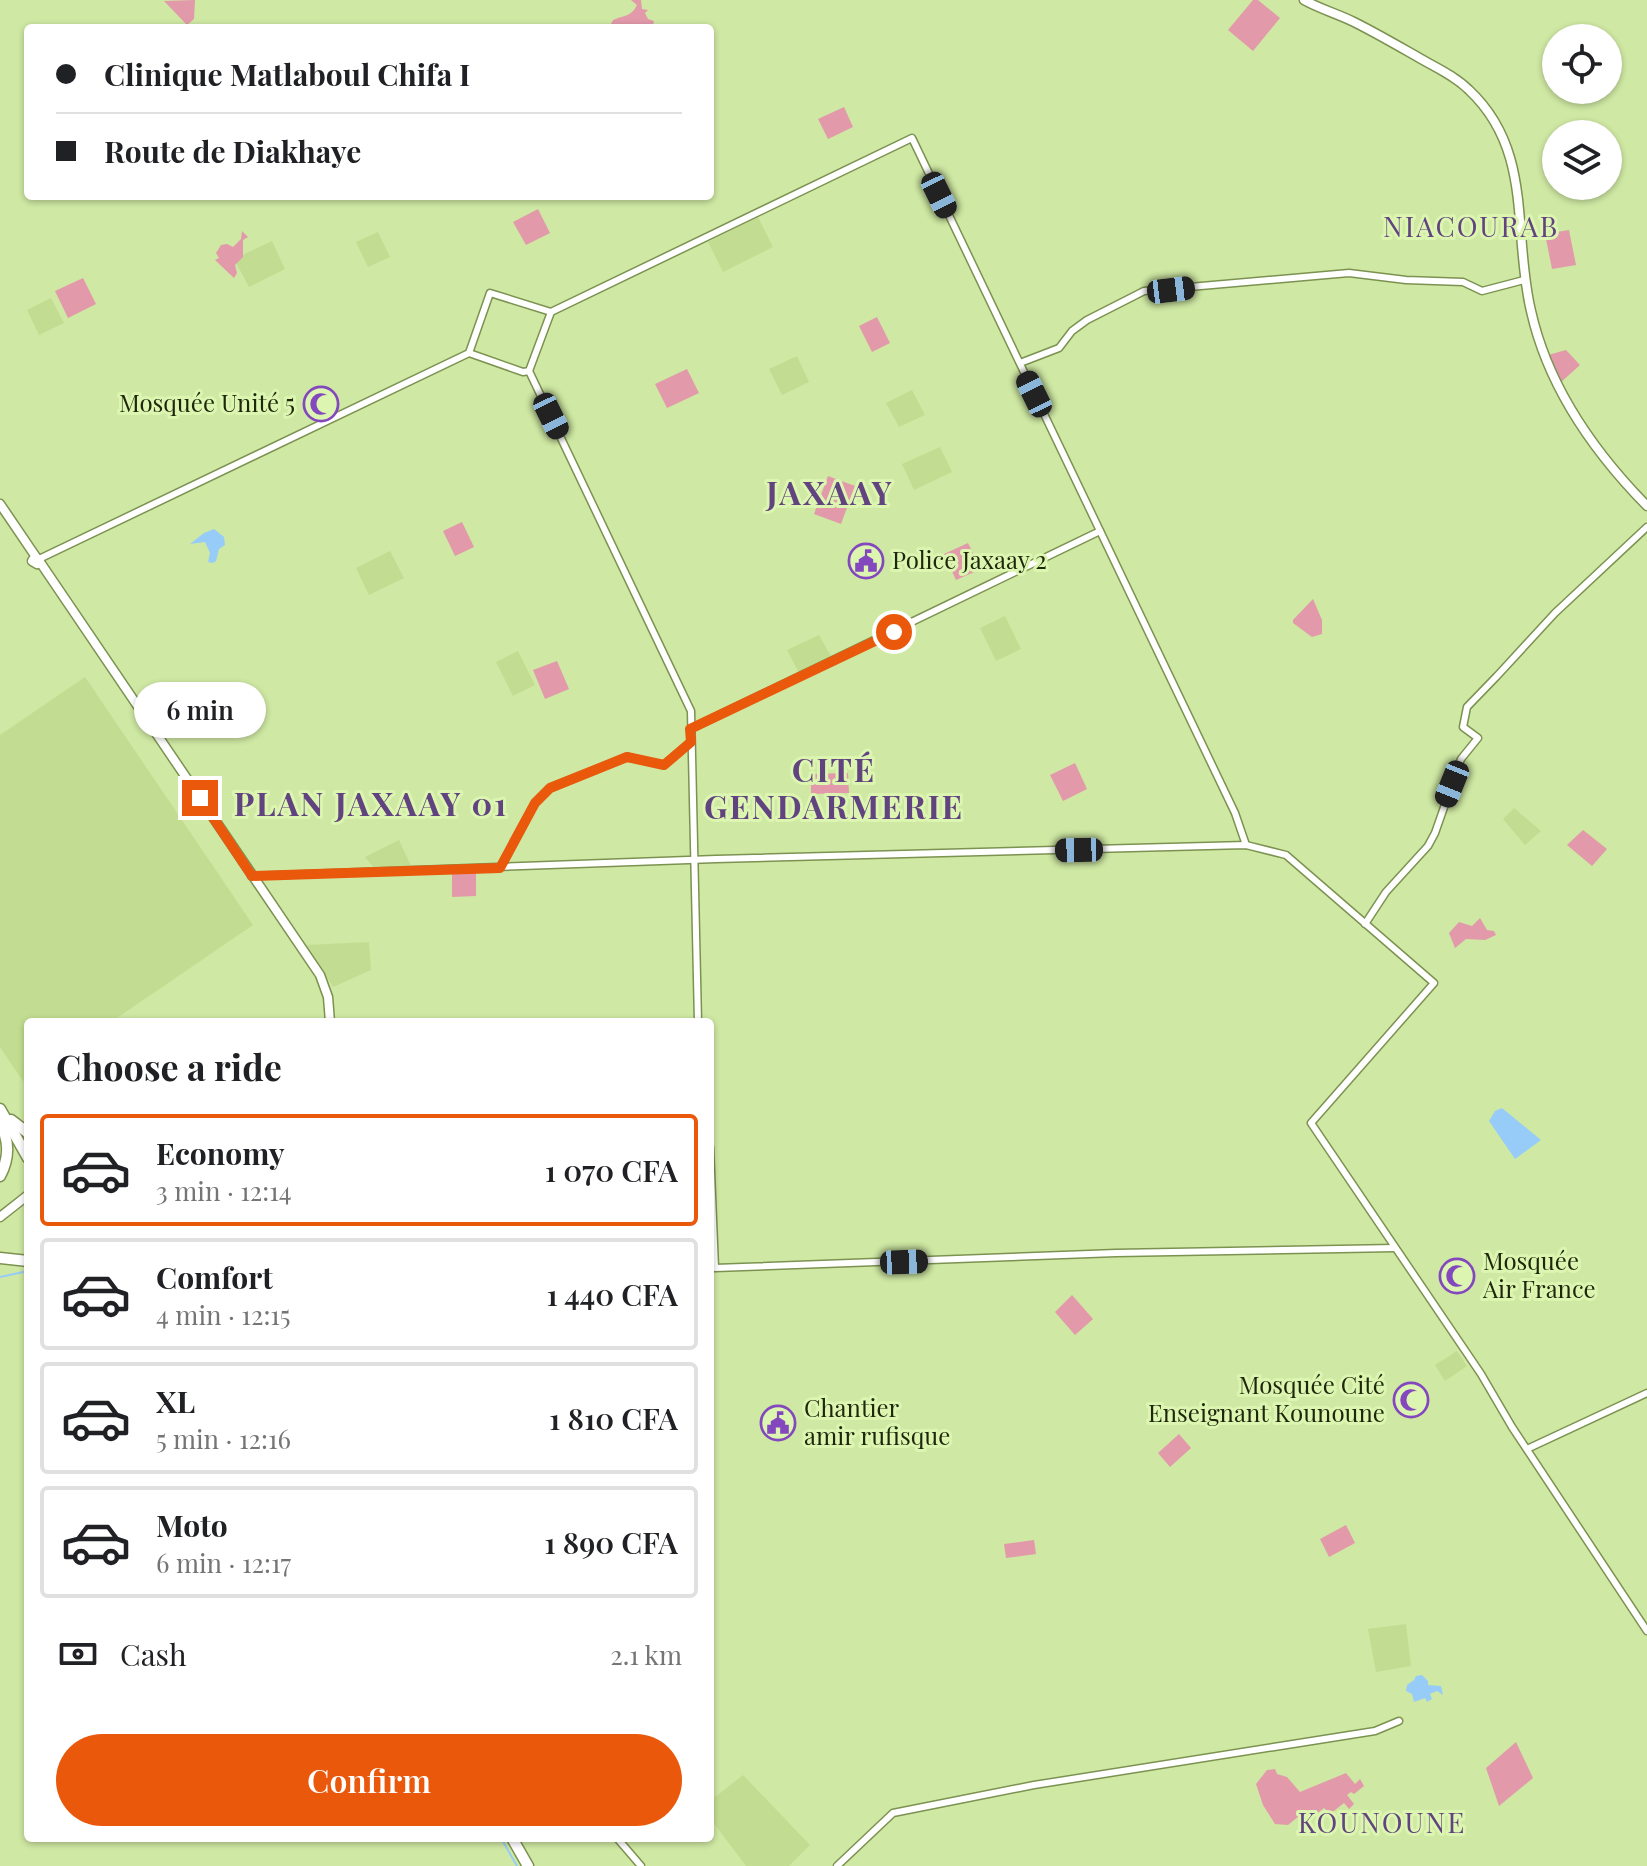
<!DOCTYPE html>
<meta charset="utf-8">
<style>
body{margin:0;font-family:"Playfair Display",serif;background:#f2f2f2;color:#202124;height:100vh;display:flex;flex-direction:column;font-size:30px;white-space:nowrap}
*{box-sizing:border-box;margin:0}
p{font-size:26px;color:#757577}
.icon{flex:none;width:44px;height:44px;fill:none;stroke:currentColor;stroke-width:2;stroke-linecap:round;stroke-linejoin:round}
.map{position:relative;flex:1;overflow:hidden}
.details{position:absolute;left:24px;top:1018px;width:690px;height:824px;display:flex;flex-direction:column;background:#fff;border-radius:8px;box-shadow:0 2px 6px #0004}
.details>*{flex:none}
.top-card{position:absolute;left:24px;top:24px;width:690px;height:176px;border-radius:8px;box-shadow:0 2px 6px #0004;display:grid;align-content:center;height:176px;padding:0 32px;background:#fff}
.tools{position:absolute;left:1542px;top:24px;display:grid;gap:16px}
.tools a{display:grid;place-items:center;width:80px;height:80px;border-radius:50%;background:#fff;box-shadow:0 2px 6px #0004;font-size:40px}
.end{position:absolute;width:36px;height:36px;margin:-18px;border:10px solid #ea580c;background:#fff;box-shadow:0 0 0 4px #fff}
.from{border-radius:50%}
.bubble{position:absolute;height:56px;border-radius:28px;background:#fff;box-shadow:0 2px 6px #0004;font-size:26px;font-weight:600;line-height:56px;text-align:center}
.car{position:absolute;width:24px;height:48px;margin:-24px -12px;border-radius:10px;box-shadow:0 0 6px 2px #0007;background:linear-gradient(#222 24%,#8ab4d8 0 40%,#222 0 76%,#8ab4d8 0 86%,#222 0)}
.top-card b{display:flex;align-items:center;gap:28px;height:76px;font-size:30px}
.top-card b+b{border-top:2px solid #e0e0e0}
.top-card i{width:20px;height:20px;background:#202124}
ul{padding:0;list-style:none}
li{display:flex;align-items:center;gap:24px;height:112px;margin:0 16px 12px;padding:0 16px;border:4px solid #e0e0e0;border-radius:8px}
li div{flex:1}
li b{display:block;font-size:30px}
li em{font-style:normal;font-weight:600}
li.active{border-color:#ea580c}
li>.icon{width:72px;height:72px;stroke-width:1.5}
h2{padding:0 32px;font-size:36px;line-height:96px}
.pay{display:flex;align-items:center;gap:20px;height:88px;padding:0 32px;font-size:30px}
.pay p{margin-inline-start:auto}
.button{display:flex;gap:16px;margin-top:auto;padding:16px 32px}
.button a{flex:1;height:92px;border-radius:48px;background:#ea580c;color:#fff;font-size:32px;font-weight:600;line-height:92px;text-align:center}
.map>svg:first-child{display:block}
</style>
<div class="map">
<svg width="1647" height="1866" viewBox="0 0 1647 1866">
<rect width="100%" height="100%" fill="#cfe8a3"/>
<!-- built -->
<g fill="#c2dd91">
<path d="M 758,217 L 773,247 L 723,272 L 708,242 Z"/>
<path d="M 378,232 L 390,257 L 368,267 L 356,242 Z"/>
<path d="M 272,241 L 285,269 L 249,287 L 234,259 Z"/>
<path d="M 51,298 L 64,323 L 39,335 L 27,310 Z"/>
<path d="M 797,356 L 809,382 L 782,395 L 769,369 Z"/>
<path d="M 912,390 L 925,415 L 899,427 L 886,403 Z"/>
<path d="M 940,447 L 952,472 L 914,490 L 902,464 Z"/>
<path d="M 390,551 L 404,578 L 369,595 L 356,568 Z"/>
<path d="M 1005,616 L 1021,649 L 996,661 L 980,628 Z"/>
<path d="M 819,635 L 832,658 L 800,675 L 787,650 Z"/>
<path d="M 518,651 L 535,685 L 513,696 L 496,662 Z"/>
<path d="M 85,677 L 253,925 L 111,1022 L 28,1022 L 28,1078 L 23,1081 L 0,1047 L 0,735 Z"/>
<path d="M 1514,808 L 1541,831 L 1525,845 L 1503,819 Z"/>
<path d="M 399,840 L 411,866 L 374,868 L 365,857 Z"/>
<path d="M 369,942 L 371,970 L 333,987 L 306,945 Z"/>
<path d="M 1457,1351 L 1467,1366 L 1445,1381 L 1435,1365 Z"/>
<path d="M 1406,1624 L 1411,1666 L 1376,1672 L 1368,1629 Z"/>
<path d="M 743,1775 L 810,1845 L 789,1866 L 746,1866 L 710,1818 L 710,1801 Z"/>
</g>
<!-- green -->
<g fill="#e299aa">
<path d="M 195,0 L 194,19 L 187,25 L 164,1 Z"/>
<path d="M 631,0 L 641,0 L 642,9 L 648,10 L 645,13 L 648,19 L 654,21 L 653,25 L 649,28 L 609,28 L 613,20 C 624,15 631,17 637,5 Z"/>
<path d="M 1253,0 L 1258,0 L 1280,18 L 1253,51 L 1228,30 Z"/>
<path d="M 844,107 L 853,127 L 828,139 L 818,119 Z"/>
<path d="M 538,209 L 550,233 L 526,245 L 513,222 Z"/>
<path d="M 1569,230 L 1576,265 L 1552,269 L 1545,234 Z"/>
<path d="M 242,231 L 248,237 L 243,240 L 243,257 L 235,265 L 237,273 L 234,278 L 215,260 L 219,258 L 216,253 L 221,245 L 227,244 L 233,247 L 241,239 Z"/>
<path d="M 83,278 L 96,304 L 68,318 L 55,291 Z"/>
<path d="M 877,317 L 890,343 L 872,352 L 859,326 Z"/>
<path d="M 1566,350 L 1580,365 L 1559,384 L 1548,355 Z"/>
<path d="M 687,369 L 699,393 L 667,408 L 655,384 Z"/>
<path d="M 828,476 L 855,486 L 841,524 L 814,514 Z"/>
<path d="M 462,522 L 474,547 L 455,556 L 443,531 Z"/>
<path d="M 968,543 L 981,569 L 956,580 L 944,554 Z"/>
<path d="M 1313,599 L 1322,620 L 1322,634 L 1312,637 L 1293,623 L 1293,620 Z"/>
<path d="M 557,661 L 569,689 L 545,699 L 533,670 Z"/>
<path d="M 1075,763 L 1087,789 L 1063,801 L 1050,775 Z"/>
<path d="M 848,773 L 849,793 L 811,794 L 811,774 Z"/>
<path d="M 1583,830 L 1607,849 L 1592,866 L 1567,845 Z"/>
<path d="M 476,872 L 476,896 L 452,897 L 452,873 Z"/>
<path d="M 1480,918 L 1487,930 L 1494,931 L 1496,935 L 1485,940 L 1466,939 L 1455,948 L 1449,933 L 1459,922 L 1472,926 Z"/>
<path d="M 1072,1295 L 1093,1319 L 1075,1335 L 1055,1312 Z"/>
<path d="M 1179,1434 L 1191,1448 L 1170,1467 L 1158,1453 Z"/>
<path d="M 1346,1525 L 1355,1543 L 1329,1557 L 1320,1539 Z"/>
<path d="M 1034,1540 L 1036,1554 L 1006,1558 L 1004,1544 Z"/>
<path d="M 1516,1742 L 1533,1778 L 1499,1806 L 1486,1768 Z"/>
<path d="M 1275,1769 L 1277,1774 L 1287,1777 L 1300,1792 L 1346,1773 L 1355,1784 L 1360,1779 L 1364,1786 L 1354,1794 L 1351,1792 L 1347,1795 L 1354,1804 L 1349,1809 L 1344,1803 L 1330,1814 L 1324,1808 L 1310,1819 L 1305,1811 L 1288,1825 L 1275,1824 L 1263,1805 L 1256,1784 L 1267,1770 Z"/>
</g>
<!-- water -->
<g fill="#97ccf8">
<path d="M 214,529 L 224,537 L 225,545 L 219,549 L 216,561 L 213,563 L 208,562 L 210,553 L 205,542 L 190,544 L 204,533 Z"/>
<path d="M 1502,1108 L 1541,1140 L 1515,1159 L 1489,1121 L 1495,1111 Z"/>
<path d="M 1422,1675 L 1428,1681 L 1428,1685 L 1441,1686 L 1443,1695 L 1437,1691 L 1430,1694 L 1432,1699 L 1427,1702 L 1425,1698 L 1414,1702 L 1412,1694 L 1406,1691 L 1407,1685 L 1414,1680 L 1416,1676 Z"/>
</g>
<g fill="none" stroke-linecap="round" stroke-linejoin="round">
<!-- stream -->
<g stroke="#97ccf8" stroke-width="2">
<path d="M 0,1277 L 28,1271"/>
<path d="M 501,1838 L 517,1866"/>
</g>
<!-- secondary casing -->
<g stroke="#7c9251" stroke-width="9">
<g id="secondary">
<path d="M 469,353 L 490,293 L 551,312 L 912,138 L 1235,813 L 1246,845"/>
<path d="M 1020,363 L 1059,348 L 1072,331 L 1087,320 L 1144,291 L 1349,273 L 1406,280 L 1463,282 L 1482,291 L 1524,280"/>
<path d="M 529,371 L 691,711 L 698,1022"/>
<path d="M 39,559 L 469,353 L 523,372 L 529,371 L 551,312"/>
<path d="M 1497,676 L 1555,613 L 1647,527"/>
<path d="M 690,729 L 1100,531"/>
<path d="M 500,868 L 535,803 L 550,788 L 627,757 L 664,765 L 691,742"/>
<path d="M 251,876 L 716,859 L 1246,845 L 1286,855 L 1434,983 L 1311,1123 L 1481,1374 L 1512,1427 L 1647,1631"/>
<path d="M 1365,924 L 1386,892 L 1428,846 L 1435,833 L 1461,759 L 1478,738 L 1463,727 L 1467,707 L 1496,677"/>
<path d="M 710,1147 L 715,1268 L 1116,1253 L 1395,1248"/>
<path d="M 1527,1449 L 1647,1393"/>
<path d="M 617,1838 L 641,1866"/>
<path d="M 837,1866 L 893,1813 L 1034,1785 L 1375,1731 L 1399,1721"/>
</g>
</g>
<!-- primary casing -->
<g stroke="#7c9251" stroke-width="11">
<g id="primary">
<path d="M 1304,0 C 1320,9 1338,14 1354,22 C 1378,34 1400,47 1423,60 C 1439,69 1456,77 1469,90 C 1534,151 1512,232 1531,311 C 1548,387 1593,451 1647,506"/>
<path d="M 0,504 L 36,557"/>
<path d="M 35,557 L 40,560 L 37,564 L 32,561 Z"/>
<path d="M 40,562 L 320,975 L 328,997 L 330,1022"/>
<path d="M 0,1217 L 28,1195"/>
</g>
</g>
<!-- highway casing -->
<g stroke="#7c9251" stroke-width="13">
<g id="highway">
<path d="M 0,1109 L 28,1158"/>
<path d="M 11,1120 L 28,1133"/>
<path d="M 0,1122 C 9,1141 10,1157 0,1176"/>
<path d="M 0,1258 L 28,1261"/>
<path d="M 512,1838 L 528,1866"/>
</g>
</g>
<!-- secondary -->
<use href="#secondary" stroke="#fff" stroke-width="6"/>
<!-- primary -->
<use href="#primary" stroke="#fff" stroke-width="8"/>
<!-- highway -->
<use href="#highway" stroke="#fff" stroke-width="10"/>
</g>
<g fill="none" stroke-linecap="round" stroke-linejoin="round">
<!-- route -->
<path stroke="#ea580c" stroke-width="10" d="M 200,798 L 252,876 L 500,868 L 535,803 L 550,788 L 627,757 L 664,765 L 691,742 L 690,729 L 894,632"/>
</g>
<!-- icons -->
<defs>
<g id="mosque-ring" transform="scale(1.8)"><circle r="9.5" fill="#dcf5b0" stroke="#8448be" stroke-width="1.5"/><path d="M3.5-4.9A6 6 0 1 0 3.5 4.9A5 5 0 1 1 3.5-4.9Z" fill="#8448be"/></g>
<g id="civic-ring" transform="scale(1.8)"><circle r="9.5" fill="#dcf5b0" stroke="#8448be" stroke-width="1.5"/><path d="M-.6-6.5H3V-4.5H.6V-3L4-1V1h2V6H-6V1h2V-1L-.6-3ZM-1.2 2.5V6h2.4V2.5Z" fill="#8448be"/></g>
</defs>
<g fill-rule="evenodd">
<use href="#mosque-ring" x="321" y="404"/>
<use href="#civic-ring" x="866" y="561"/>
<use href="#mosque-ring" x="1457" y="1276"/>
<use href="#mosque-ring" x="1411" y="1400"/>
<use href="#civic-ring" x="778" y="1423"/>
</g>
<g text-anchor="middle" stroke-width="6" stroke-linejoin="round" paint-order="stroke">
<!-- poi labels -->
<g font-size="24" fill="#1e260b" stroke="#dcf5b0" text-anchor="start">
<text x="295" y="412" text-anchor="end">Mosquée Unité 5</text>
<text x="892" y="569">Police Jaxaay 2</text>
<text x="1483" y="1270">Mosquée<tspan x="1483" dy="28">Air France</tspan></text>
<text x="1385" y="1394" text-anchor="end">Mosquée Cité<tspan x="1385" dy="28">Enseignant Kounoune</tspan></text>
<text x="804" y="1417">Chantier<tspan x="804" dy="28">amir rufisque</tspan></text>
</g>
<!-- quarter labels -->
<g font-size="28" letter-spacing="2" fill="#60437f" stroke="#dcf5b0">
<text x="1471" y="237">NIACOURAB</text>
<text x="1382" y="1833">KOUNOUNE</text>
</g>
<!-- district labels -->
<g font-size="32" font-weight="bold" letter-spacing="2" fill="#60437f" stroke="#dcf5b0">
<text x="830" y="505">JAXAAY</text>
<text x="834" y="782">CITÉ<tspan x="834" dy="37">GENDARMERIE</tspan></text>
<text x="371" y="816">PLAN JAXAAY 01</text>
</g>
</g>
</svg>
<div class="tools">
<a><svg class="icon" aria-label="locate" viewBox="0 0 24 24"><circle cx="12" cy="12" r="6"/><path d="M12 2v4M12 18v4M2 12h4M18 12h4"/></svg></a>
<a><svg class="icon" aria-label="layers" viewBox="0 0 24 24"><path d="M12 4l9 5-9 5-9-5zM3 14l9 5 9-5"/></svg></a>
</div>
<i class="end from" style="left:894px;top:632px"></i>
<i class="end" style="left:200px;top:798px"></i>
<div class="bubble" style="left:134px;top:682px;width:132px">6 min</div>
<i class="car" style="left:939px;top:195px;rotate:154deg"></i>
<i class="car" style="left:1171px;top:290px;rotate:83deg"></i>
<i class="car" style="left:1034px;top:394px;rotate:334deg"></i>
<i class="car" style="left:551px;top:416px;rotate:154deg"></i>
<i class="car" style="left:1452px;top:784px;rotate:202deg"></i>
<i class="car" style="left:1079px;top:850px;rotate:269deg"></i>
<i class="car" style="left:904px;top:1262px;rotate:88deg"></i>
<div class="top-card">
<b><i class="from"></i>Clinique Matlaboul Chifa I</b>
<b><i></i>Route de Diakhaye</b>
</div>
<section class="details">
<h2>Choose a ride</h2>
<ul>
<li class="active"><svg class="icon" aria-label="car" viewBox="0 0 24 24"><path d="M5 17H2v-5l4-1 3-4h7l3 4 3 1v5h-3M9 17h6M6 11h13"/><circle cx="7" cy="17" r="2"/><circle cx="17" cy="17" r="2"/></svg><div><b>Economy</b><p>3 min · 12:14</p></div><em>1 070 CFA</em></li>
<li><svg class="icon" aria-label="car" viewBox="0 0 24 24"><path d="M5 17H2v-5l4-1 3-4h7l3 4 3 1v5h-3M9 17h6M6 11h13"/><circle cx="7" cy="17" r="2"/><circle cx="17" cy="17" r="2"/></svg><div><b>Comfort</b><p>4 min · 12:15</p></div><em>1 440 CFA</em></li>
<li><svg class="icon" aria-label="car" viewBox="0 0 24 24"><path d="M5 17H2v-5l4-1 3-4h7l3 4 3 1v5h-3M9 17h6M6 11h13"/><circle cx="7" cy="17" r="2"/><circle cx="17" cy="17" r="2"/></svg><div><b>XL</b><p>5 min · 12:16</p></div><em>1 810 CFA</em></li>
<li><svg class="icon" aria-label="car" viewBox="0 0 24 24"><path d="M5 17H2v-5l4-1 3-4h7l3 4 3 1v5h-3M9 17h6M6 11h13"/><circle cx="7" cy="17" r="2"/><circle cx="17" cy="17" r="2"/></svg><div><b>Moto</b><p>6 min · 12:17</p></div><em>1 890 CFA</em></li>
</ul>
<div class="pay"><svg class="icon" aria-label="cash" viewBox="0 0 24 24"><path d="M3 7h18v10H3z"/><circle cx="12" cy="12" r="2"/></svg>Cash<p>2.1 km</p></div>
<div class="button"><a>Confirm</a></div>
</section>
</div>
